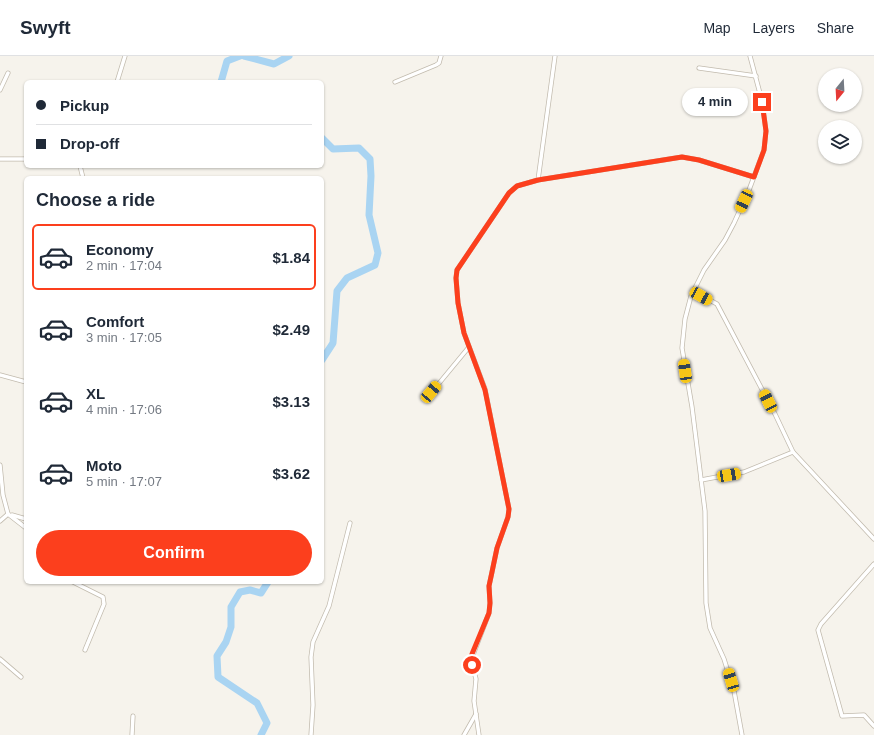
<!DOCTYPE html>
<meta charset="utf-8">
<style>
body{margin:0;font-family:Helvetica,sans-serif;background:#f2f2f3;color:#1f2937;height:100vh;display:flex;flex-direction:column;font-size:15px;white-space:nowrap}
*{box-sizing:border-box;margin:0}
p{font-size:13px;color:#747a83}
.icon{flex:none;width:22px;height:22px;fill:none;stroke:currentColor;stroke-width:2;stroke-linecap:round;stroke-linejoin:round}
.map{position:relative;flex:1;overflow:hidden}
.panel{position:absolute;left:24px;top:120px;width:300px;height:408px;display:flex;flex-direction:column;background:#fff;border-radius:6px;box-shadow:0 1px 3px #0004}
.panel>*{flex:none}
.hud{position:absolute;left:24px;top:24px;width:300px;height:88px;border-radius:6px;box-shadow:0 1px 3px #0004;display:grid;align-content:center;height:88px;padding:0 12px;background:#fff}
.needle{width:26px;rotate:198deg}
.buttons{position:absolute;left:818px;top:12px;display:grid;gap:8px}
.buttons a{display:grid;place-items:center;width:44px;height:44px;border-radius:50%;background:#fff;box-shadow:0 1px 3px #0004;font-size:20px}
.end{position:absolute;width:18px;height:18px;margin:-9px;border:5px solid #fc3f1d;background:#fff;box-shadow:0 0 0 2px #fff}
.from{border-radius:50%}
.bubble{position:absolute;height:28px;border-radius:14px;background:#fff;box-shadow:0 1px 3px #0004;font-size:13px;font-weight:700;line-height:28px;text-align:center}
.car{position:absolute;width:12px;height:24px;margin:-12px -6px;border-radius:5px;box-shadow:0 0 3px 1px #0007;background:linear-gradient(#f5c518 24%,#345 0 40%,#f5c518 0 76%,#345 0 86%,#f5c518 0)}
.hud b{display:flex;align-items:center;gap:14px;height:38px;font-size:15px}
.hud b+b{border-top:1px solid #e0e1e3}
.hud i{width:10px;height:10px;background:#1f2937}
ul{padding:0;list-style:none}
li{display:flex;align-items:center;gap:12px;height:66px;margin:0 8px 6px;padding:0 4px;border:2px solid transparent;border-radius:6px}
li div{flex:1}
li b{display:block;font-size:15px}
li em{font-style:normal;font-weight:700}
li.selected{border-color:#fc3f1d}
li>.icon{width:36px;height:36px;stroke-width:1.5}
h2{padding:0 12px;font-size:18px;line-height:48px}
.action{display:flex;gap:8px;margin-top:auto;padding:8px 12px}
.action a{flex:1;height:46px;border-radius:24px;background:#fc3f1d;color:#fff;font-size:16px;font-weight:700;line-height:46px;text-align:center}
header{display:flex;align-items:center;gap:24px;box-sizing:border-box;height:56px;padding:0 20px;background:#fff;border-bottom:1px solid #e0e1e3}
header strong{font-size:19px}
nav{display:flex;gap:22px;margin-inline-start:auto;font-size:14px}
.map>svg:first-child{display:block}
</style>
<header>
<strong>Swyft</strong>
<nav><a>Map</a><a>Layers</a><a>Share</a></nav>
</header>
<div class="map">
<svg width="874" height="679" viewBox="0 0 874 679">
<rect width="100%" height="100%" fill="#f6f3ec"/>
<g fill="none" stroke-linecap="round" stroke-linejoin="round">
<!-- river -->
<g stroke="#a9d4f2" stroke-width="7">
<path d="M 244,0 L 274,8 L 289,0"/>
<path d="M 221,26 L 227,5 L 240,0"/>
<path d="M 322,82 L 333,93 L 359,92 L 370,103 L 371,120 L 369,159 L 378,197 L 375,209 L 347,222 L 337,235 L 333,287 L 322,304"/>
<path d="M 261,679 L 267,667 L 257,647 L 218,621 L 217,600 L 226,586 L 231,571 L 231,551 L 240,536 L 250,534 L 261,537 L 268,526"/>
</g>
<!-- street casing -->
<g stroke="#c2bbae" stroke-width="5">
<g id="street">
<path d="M 699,12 L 756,20"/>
<path d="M 117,26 L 125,0"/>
<path d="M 395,26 L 436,9 L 439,7 L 441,0"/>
<path d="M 0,34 L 8,17"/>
<path d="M 0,103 L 26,103"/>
<path d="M 80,110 L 83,122"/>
<path d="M 538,124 L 555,0"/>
<path d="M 693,235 L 717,248 L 775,358 L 793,396 L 874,483"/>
<path d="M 0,319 L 26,326"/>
<path d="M 431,337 L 469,291"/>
<path d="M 0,409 L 3,439 L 8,458 L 0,465"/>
<path d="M 701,424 L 744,416 L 793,396"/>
<path d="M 8,458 L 26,472"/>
<path d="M 12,459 L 26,463"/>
<path d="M 874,508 L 821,568 L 818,574 L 842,660 L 864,659 L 874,670"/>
<path d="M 73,526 L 103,541 L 104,548 L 85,594"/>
<path d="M 0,603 L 21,621"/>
<path d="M 132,679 L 133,660"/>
<path d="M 311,679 L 313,649 L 311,601 L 313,586 L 329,550 L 350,467"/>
<path d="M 464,679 L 476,658"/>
<path d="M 479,679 L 474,645 L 476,623 L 471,604 L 489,557 L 490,547 L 489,530 L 492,516 L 497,492 L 508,461 L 509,453 L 485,333 L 464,277 L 458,247 L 456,222 L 457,214 L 509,137 L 517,130 L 538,124 L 682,101 L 699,104 L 754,121"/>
<path d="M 742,679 L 734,635 L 724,603 L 710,572 L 706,547 L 705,455 L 692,351 L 682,292 L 685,263 L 691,240 L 704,214 L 725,184 L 734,167 L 749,134 L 764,94 L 766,75 L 762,45 L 750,0"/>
</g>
</g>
<!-- street -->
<use href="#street" stroke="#fff" stroke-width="3.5"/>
</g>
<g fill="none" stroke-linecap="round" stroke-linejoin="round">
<!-- route -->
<path stroke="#fc3f1d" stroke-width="5" d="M 472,609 L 471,604 L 472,598 L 489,557 L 490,547 L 489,530 L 492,516 L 497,492 L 508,461 L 509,453 L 485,334 L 464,277 L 458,247 L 456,222 L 457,214 L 509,137 L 517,130 L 538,124 L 682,101 L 699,104 L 754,121 L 764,94 L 766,75 L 762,46"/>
</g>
</svg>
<div class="buttons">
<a><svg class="needle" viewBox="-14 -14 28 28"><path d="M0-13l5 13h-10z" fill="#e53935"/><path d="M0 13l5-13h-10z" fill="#747a83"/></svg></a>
<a><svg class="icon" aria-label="layers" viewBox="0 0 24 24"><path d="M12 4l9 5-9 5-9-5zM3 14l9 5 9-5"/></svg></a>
</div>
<i class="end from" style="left:472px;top:609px"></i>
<i class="end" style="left:762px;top:46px"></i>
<div class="bubble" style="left:682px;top:32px;width:66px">4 min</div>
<i class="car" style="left:744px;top:145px;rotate:205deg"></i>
<i class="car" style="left:701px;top:240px;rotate:119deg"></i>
<i class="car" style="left:685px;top:315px;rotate:352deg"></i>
<i class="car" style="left:431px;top:336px;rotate:40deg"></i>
<i class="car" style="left:768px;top:345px;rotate:333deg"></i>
<i class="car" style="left:729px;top:419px;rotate:80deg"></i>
<i class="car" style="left:731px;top:624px;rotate:343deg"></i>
<div class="hud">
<b><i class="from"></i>Pickup</b>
<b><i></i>Drop-off</b>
</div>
<section class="panel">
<h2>Choose a ride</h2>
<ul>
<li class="selected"><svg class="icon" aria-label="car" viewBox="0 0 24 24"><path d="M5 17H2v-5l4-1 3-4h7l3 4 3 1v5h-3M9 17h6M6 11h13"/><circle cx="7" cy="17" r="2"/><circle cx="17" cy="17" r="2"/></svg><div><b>Economy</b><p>2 min · 17:04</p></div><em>$1.84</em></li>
<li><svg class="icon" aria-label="car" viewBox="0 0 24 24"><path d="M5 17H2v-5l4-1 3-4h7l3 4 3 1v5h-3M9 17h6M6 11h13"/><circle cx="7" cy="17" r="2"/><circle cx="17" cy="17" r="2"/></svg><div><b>Comfort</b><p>3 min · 17:05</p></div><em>$2.49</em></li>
<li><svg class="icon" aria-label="car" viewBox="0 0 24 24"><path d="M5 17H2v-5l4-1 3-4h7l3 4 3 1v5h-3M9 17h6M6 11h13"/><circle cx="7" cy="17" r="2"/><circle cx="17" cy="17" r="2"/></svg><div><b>XL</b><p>4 min · 17:06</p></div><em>$3.13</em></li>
<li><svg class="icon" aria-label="car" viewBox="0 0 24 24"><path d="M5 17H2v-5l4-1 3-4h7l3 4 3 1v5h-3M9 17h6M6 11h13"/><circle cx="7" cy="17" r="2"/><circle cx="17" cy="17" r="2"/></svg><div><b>Moto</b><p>5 min · 17:07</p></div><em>$3.62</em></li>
</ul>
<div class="action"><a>Confirm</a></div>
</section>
</div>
